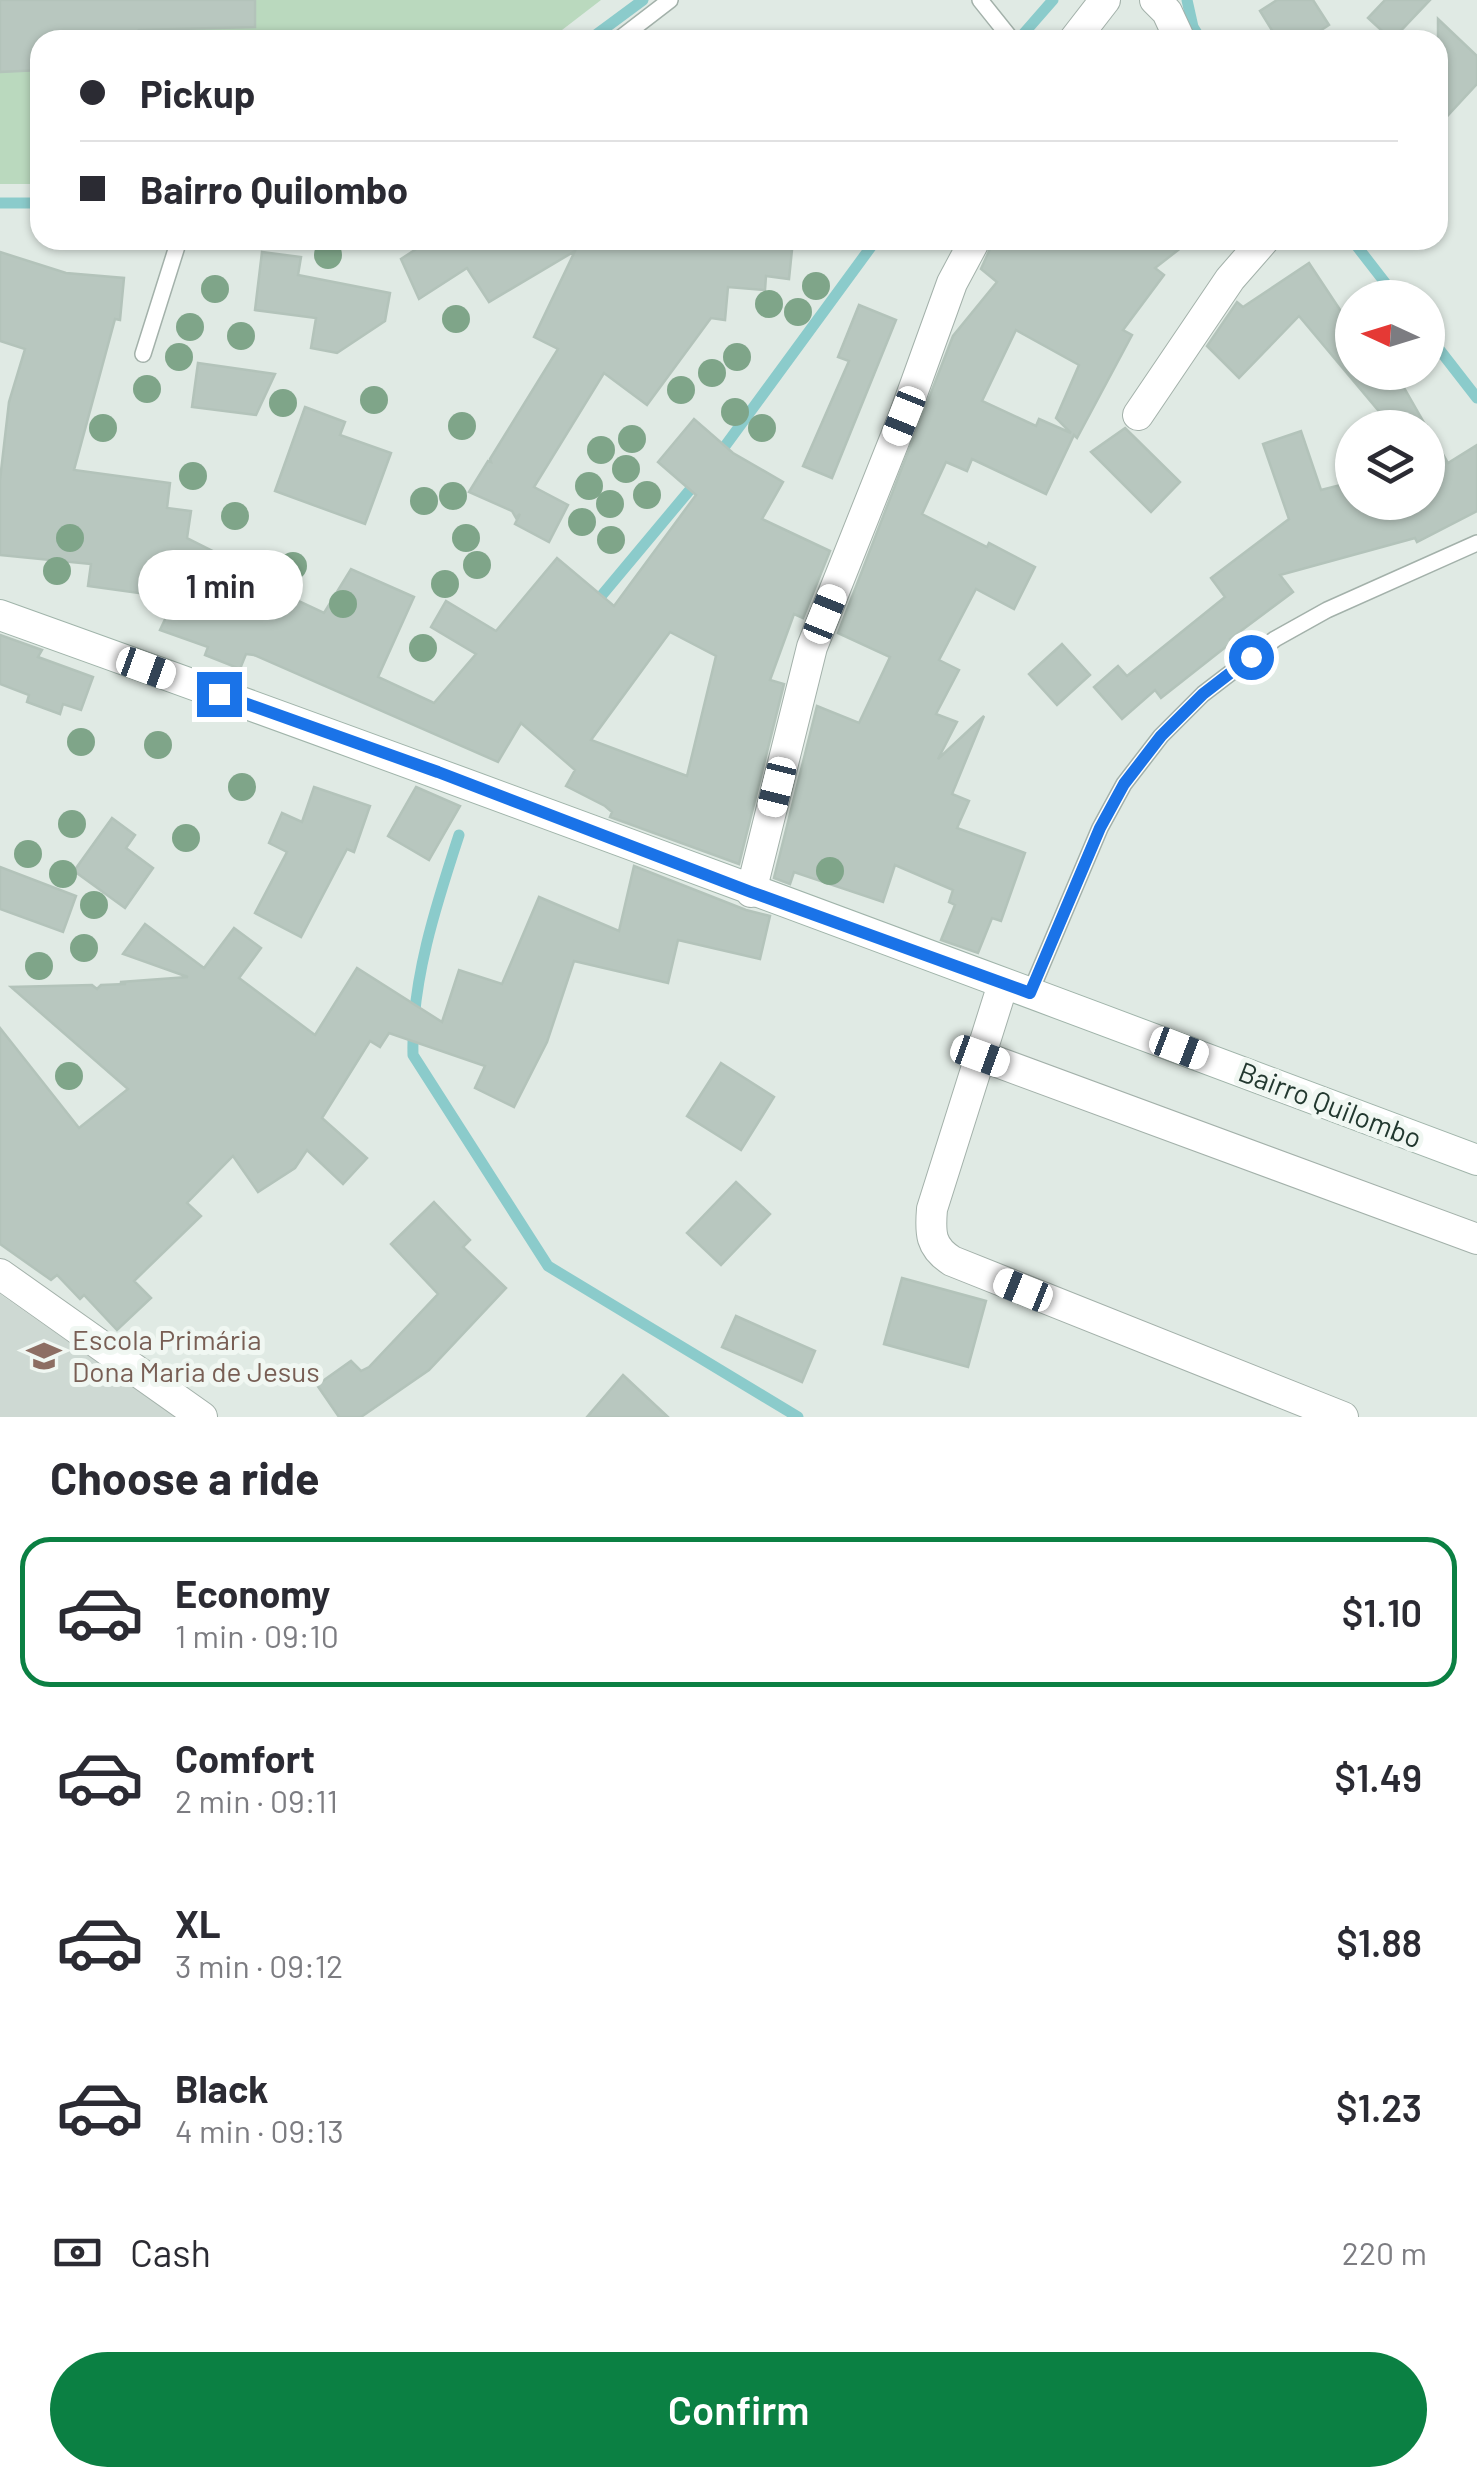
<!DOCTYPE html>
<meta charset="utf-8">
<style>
body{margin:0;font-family:Barlow,sans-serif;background:#f2f2f3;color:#2b2b33;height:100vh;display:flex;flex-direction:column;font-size:38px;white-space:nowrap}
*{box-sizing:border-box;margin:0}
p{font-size:32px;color:#7c7c81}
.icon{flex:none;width:55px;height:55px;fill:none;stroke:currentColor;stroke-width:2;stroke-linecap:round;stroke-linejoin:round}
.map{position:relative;height:1417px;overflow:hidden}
.side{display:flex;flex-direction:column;background:#fff;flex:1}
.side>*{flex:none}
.banner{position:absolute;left:30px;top:30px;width:1418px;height:220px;border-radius:30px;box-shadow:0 2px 8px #0004;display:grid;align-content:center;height:220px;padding:0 50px;background:#fff}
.needle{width:65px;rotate:274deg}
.fabs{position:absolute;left:1335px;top:280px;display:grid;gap:20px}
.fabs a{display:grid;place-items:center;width:110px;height:110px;border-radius:50%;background:#fff;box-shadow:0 2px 8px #0004;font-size:50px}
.end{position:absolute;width:45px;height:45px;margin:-22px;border:12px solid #1a73e8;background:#fff;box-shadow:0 0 0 5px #fff}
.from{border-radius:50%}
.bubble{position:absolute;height:70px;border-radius:35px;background:#fff;box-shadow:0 2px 8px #0004;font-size:32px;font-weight:600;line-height:70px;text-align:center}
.car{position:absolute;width:30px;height:60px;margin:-30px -15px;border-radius:12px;box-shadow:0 0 8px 2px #0007;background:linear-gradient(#fff 24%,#345 0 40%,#fff 0 76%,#345 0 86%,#fff 0)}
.banner b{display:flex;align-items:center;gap:35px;height:95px;font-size:38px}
.banner b+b{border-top:2px solid #e1e1e2}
.banner i{width:25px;height:25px;background:#2b2b33}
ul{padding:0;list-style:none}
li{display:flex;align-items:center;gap:30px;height:150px;margin:0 20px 15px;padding:0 30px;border:5px solid transparent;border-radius:30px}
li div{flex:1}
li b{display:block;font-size:38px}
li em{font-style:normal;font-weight:600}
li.on{border-color:#0b8043}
li>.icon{width:90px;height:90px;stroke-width:1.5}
h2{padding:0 50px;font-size:45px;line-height:120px}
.pay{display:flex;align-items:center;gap:25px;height:110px;padding:0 50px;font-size:38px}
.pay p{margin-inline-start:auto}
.button{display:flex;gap:20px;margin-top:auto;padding:20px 50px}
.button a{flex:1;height:115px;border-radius:60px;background:#0b8043;color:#fff;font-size:40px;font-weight:600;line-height:115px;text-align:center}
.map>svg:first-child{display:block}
</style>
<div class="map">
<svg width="1477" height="1417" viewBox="0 0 1477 1417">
<rect width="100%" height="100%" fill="#e0eae4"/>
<!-- built -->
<path fill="#ced9d3" d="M 0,1294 L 176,1417 L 0,1417 Z"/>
<!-- green -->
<path fill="#bad9be" d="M 0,0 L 601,0 L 549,40 L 40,40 L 40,184 L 0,184 Z"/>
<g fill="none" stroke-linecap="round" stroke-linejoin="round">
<!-- stream -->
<g stroke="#8bcbcb" stroke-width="11">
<path d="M 1187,0 L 1193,27 L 1201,40"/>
<path d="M 589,40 L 643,0"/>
<path d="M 1018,40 L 1053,0"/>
<path d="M 0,203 L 40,203"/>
<path d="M 1352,240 L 1397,298"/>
<path d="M 1428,335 L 1477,398"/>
<path d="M 717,457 L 876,240"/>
<path d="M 592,607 L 699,479"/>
<path d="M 459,835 C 436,905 411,982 413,1055 L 548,1266 L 798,1417"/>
</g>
</g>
<!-- building -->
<g fill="#b8c7bf" stroke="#b3c3ba" stroke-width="2.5" fill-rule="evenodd">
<path d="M 0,0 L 255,0 L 255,27 L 139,30 L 128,40 L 40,40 L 40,70 L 0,72 Z"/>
<path d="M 1277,0 L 1313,0 L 1329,25 L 1306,40 L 1278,40 L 1260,11 Z"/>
<path d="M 1385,0 L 1430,0 L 1392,40 L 1368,18 Z"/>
<path d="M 1438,19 L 1477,56 L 1477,84 L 1438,126 Z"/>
<path d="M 430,240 L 793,240 L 789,279 L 766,276 L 765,290 L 728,287 L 725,320 L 711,318 L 647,405 L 604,373 L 534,487 L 568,505 L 549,542 L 515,524 L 520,514 L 516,518 L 512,511 L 469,492 L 488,461 L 491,462 L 490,459 L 558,349 L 534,337 L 575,251 L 489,302 L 467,268 L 419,299 L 401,259 Z"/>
<path d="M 994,240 L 1191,240 L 1155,268 L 1164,275 L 1123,330 L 1132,335 L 1077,438 L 1074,435 L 1046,494 L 972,459 L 967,471 L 946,462 L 922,514 L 987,547 L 989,543 L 1035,567 L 1014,609 L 976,589 L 939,660 L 959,670 L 936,714 L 957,722 L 938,759 L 984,716 L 952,794 L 969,801 L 957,828 L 1025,853 L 1001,921 L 992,918 L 978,953 L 941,940 L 955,905 L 949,902 L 953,890 L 895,865 L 883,902 L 794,872 L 790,884 L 774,878 L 817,706 L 859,723 L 890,657 L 838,633 L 953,336 L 997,282 L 981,269 ZM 1016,330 L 1079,365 L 1056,418 L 1071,433 L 1039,419 L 1036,426 L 982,401 Z"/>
<path d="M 0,252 L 66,273 L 124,278 L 120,320 L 115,319 L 74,470 L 170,483 L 167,508 L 191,511 L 187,538 L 280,585 L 277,591 L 324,613 L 351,569 L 414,597 L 378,677 L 434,703 L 476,654 L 431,627 L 446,601 L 496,631 L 557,558 L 614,606 L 696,495 L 658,462 L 694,419 L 733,453 L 783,482 L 762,519 L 830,551 L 803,618 L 794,614 L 770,680 L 784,684 L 739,864 L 610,817 L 612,812 L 605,806 L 566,786 L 575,770 L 521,723 L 498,762 L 254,655 L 246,654 L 240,669 L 205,655 L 208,647 L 160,630 L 175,598 L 88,586 L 91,564 L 0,555 L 0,480 L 9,402 L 25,349 L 0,341 ZM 670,632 L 716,656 L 687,776 L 591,740 Z"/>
<path d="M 262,252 L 301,257 L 298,275 L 390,293 L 385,321 L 337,353 L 311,348 L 316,318 L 255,310 Z"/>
<path d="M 1309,263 L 1352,328 L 1352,372 L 1395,372 L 1427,428 L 1393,428 L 1299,316 L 1239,378 L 1207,346 L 1237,302 L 1243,307 Z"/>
<path d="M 859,305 L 896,320 L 832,478 L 803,466 L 849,361 L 838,357 Z"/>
<path d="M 198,363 L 275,374 L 256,415 L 192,407 Z"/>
<path d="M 305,407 L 345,422 L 340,435 L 391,453 L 365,524 L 275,491 Z"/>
<path d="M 1125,428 L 1180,482 L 1151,512 L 1091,452 Z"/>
<path d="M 1428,428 L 1448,463 L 1477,445 L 1477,511 L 1417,542 L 1415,538 L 1280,575 L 1293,592 L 1230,639 L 1232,642 L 1161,698 L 1155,690 L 1122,719 L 1094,687 L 1118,666 L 1127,676 L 1225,597 L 1211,578 L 1289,519 L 1263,444 L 1301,431 L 1321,490 L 1352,482 L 1352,502 L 1428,502 Z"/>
<path d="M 0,635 L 42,650 L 38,657 L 93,677 L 81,710 L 63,704 L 60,714 L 27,702 L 29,695 L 0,684 Z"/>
<path d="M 1062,644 L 1090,675 L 1057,705 L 1029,674 Z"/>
<path d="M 314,787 L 370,806 L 354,852 L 347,849 L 301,937 L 255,913 L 287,852 L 269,843 L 282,813 L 302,822 Z"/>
<path d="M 416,787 L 460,806 L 429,860 L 388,836 Z"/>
<path d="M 112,818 L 135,835 L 126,848 L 153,868 L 125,908 L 74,871 Z"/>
<path d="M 634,866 L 746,910 L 770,916 L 760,959 L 678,940 L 668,983 L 574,961 L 547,1042 L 514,1107 L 475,1088 L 485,1066 L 389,1033 L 380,1047 L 370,1041 L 322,1118 L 367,1158 L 343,1184 L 307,1150 L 295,1168 L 258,1192 L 233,1156 L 187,1203 L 201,1216 L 134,1281 L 151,1298 L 117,1330 L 84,1295 L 80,1299 L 57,1275 L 51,1280 L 0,1244 L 0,1028 L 79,1128 L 128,1089 L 11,987 L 92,985 L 97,989 L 101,985 L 126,984 L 120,982 L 188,977 L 123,954 L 145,924 L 204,968 L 234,928 L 261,948 L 239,978 L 315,1035 L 357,968 L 442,1022 L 459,970 L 502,984 L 539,897 L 619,931 Z"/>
<path d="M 0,867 L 76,896 L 63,932 L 0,909 Z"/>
<path d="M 721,1063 L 774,1097 L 741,1150 L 687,1116 Z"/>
<path d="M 736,1182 L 770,1214 L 721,1265 L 687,1233 Z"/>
<path d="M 434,1202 L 470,1240 L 463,1247 L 506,1288 L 429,1370 L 361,1417 L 339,1417 L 317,1385 L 351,1361 L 361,1371 L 369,1367 L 438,1294 L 391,1244 Z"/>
<path d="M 902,1278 L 986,1301 L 968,1367 L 884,1344 Z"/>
<path d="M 736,1316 L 815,1351 L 802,1382 L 722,1347 Z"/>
<path d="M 623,1375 L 668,1417 L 587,1417 Z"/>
</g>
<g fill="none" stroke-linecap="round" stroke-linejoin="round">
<!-- lane casing -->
<g stroke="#a3b1aa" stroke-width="18">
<g id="lane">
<path d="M 980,0 L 1012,40"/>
<path d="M 618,40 L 670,0"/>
<path d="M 143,354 L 179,240"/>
<path d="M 1030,993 L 1100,828 L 1124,784 L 1161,736 L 1203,694 L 1275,639 L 1327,610 L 1477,543"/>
</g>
</g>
<!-- street casing -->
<g stroke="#a3b1aa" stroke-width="32">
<g id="street">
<path d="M 1155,0 L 1167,12 L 1180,40"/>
<path d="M 1074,40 L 1105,0"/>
<path d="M 1138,415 L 1230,279 L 1264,240"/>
<path d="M 751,892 L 812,647 L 904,416 L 952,283 L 975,240"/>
<path d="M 1003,984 L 932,1209 C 930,1233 930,1247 952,1261 L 1343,1417"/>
<path d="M 981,1056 L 1477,1239"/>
<path d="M 0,1274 L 202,1417"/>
</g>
</g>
<!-- secondary casing -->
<g stroke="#a0b4aa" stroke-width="32">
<path id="secondary" d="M 0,615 C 494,792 986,976 1477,1160"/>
</g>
<!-- lane -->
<use href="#lane" stroke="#fff" stroke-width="15"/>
<!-- street -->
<use href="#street" stroke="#fff" stroke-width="30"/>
<!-- secondary -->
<use href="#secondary" stroke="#fff" stroke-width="30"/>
</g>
<!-- trees -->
<g fill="#7fa589">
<circle cx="328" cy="255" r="14"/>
<circle cx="816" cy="286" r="14"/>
<circle cx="215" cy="289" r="14"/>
<circle cx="769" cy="304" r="14"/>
<circle cx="798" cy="312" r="14"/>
<circle cx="456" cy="319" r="14"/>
<circle cx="190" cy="327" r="14"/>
<circle cx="241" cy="336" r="14"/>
<circle cx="179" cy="357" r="14"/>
<circle cx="737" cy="357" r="14"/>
<circle cx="712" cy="373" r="14"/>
<circle cx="147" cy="389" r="14"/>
<circle cx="681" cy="390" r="14"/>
<circle cx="374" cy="400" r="14"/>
<circle cx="283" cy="403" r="14"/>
<circle cx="735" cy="412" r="14"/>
<circle cx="462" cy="426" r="14"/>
<circle cx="103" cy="428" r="14"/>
<circle cx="762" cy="428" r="14"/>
<circle cx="632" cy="439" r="14"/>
<circle cx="601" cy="450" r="14"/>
<circle cx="626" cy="469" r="14"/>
<circle cx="193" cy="476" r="14"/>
<circle cx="589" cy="486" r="14"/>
<circle cx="647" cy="495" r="14"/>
<circle cx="453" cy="496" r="14"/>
<circle cx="424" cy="501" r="14"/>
<circle cx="610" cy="504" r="14"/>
<circle cx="235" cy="516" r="14"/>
<circle cx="582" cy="522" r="14"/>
<circle cx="70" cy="538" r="14"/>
<circle cx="466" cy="538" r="14"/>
<circle cx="611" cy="540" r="14"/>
<circle cx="477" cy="565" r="14"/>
<circle cx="293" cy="566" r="14"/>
<circle cx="57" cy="571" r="14"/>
<circle cx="445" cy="584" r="14"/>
<circle cx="343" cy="604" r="14"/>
<circle cx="423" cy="648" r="14"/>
<circle cx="81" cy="742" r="14"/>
<circle cx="158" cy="745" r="14"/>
<circle cx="242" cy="787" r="14"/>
<circle cx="72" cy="824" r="14"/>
<circle cx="186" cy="838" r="14"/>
<circle cx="28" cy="854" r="14"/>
<circle cx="830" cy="871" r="14"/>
<circle cx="63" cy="874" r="14"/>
<circle cx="94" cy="905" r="14"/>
<circle cx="84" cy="948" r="14"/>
<circle cx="39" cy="966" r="14"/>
<circle cx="69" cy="1076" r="14"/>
</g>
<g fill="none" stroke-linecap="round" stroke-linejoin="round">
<!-- route -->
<path stroke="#1a73e8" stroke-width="12" d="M 219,694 L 438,772 L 751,892 L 1030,993 L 1100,828 L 1124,784 L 1161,736 L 1203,694 L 1251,657"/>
</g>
<!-- icons -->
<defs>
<g id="school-bare" transform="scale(2.7)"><path d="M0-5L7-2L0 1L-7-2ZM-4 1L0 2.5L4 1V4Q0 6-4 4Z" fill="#8d6e63" stroke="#f0f7f2" stroke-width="2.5" paint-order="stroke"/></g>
</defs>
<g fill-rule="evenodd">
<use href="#school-bare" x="44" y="1356"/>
</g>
<g text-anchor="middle" stroke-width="10" stroke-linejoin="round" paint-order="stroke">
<!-- street labels -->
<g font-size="28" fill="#22382f" stroke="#f0f7f2">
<text transform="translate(1330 1105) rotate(21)" y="10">Bairro Quilombo</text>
</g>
<!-- education labels -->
<g font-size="28" fill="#785e54" stroke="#f0f7f2" text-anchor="start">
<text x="72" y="1350">Escola Primária<tspan x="72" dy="32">Dona Maria de Jesus</tspan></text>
</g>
</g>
</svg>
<div class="fabs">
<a><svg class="needle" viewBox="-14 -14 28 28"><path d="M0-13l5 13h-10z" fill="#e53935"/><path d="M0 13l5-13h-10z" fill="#7c7c81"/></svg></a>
<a><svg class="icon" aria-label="layers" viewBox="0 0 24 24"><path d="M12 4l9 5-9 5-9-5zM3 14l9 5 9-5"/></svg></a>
</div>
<i class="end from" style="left:1251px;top:657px"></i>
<i class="end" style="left:219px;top:694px"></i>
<div class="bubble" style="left:138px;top:550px;width:165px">1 min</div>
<i class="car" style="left:904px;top:416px;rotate:202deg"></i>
<i class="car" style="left:825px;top:614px;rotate:22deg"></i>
<i class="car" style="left:146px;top:668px;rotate:110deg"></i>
<i class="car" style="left:777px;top:787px;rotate:194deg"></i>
<i class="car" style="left:1179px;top:1048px;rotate:111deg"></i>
<i class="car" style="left:980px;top:1056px;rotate:110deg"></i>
<i class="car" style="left:1023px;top:1290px;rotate:292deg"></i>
<div class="banner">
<b><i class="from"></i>Pickup</b>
<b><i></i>Bairro Quilombo</b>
</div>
</div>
<section class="side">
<h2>Choose a ride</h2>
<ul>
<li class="on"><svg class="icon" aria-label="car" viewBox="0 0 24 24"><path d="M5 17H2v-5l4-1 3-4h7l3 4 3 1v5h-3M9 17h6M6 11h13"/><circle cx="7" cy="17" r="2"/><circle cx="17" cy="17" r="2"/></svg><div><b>Economy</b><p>1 min · 09:10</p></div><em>$1.10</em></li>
<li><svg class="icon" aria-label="car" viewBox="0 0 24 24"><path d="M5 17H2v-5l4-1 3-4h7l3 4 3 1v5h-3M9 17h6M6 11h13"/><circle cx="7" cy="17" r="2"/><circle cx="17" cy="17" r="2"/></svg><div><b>Comfort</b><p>2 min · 09:11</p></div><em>$1.49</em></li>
<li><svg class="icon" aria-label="car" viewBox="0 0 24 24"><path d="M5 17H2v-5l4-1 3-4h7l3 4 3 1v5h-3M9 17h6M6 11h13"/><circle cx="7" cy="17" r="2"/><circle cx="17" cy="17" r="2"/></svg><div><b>XL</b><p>3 min · 09:12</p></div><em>$1.88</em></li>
<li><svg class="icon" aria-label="car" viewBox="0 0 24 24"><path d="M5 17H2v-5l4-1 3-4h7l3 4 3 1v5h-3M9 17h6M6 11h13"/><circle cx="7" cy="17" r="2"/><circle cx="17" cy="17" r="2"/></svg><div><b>Black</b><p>4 min · 09:13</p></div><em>$1.23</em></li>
</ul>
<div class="pay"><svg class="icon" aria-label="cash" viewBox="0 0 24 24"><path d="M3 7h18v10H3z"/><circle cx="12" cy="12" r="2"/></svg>Cash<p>220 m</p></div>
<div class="button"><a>Confirm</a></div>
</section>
